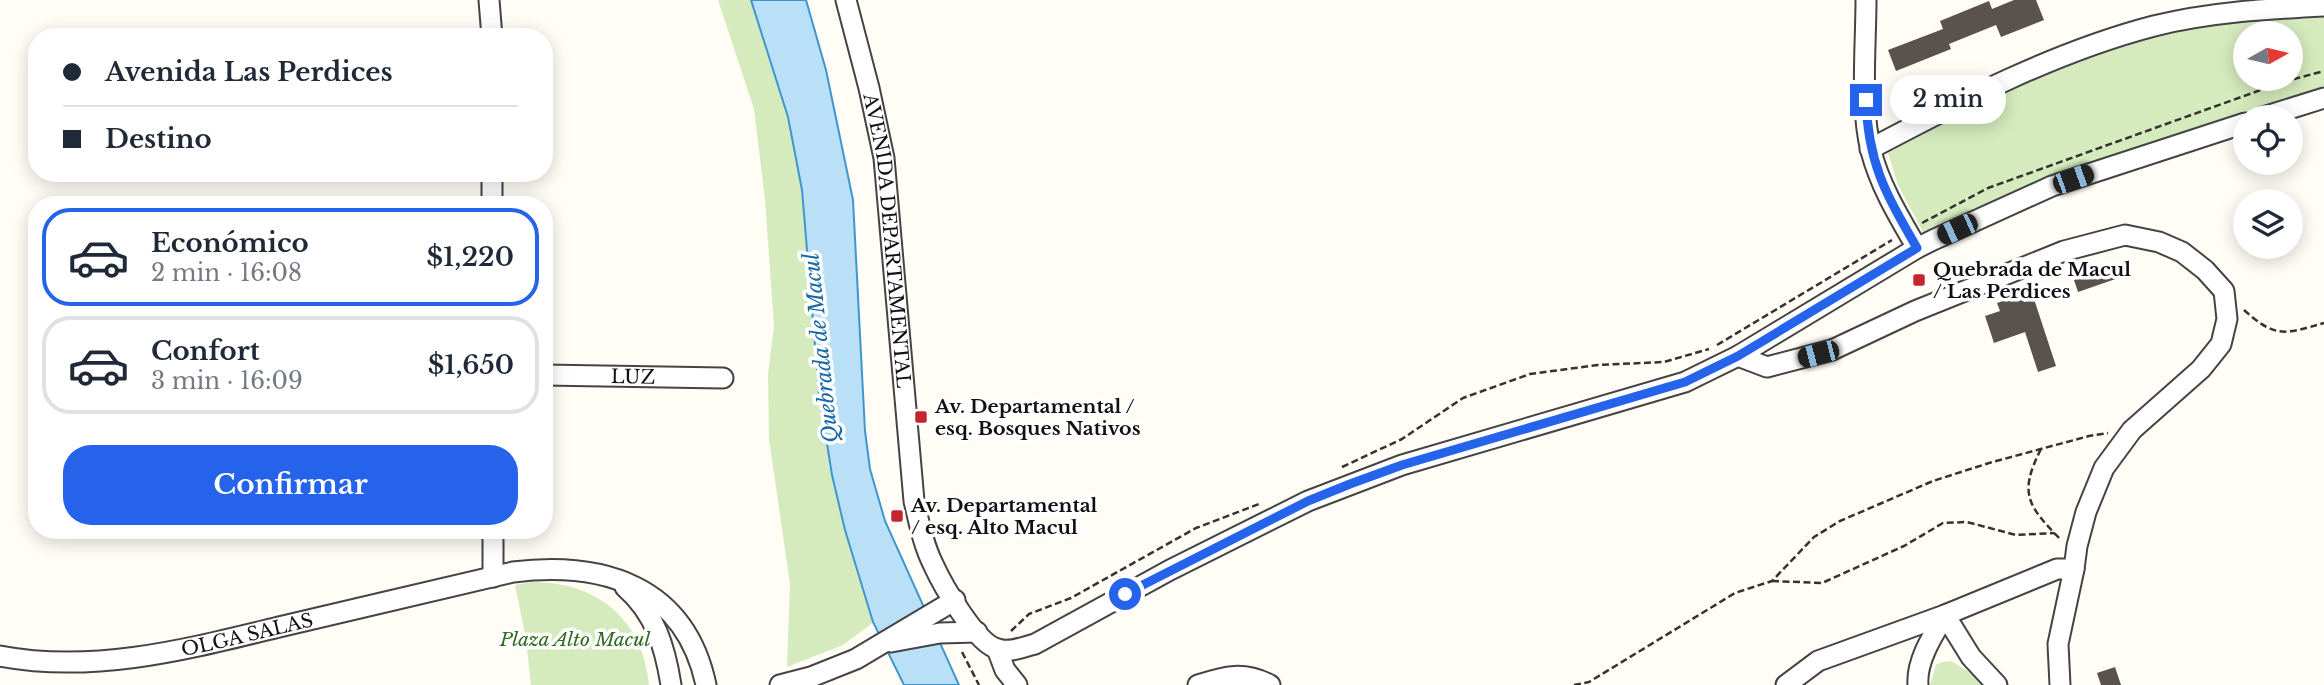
<!DOCTYPE html>
<html lang="es">
<meta charset="utf-8">
<style>
body{margin:0;font-family:"Libre Baskerville",serif;background:#f2f2f3;color:#1f2937;height:100vh;display:flex;flex-direction:column;font-size:26px;white-space:nowrap}
*{box-sizing:border-box;margin:0}
p{font-size:23px;color:#747a83}
.icon{flex:none;width:38px;height:38px;fill:none;stroke:currentColor;stroke-width:2;stroke-linecap:round;stroke-linejoin:round}
.map{position:relative;flex:1;overflow:hidden}
.panel{position:absolute;left:28px;top:196px;width:525px;height:343px;display:flex;flex-direction:column;background:#fff;border-radius:28px;box-shadow:0 4px 18px #0003}
.panel>*{flex:none}
.guide{position:absolute;left:28px;top:28px;width:525px;height:154px;border-radius:28px;box-shadow:0 4px 18px #0003;display:grid;align-content:center;height:154px;padding:0 35px;background:#fff}
.needle{width:46px;rotate:82deg}
.fabs{position:absolute;left:2233px;top:21px;display:grid;gap:14px}
.fabs a{display:grid;place-items:center;width:70px;height:70px;border-radius:50%;background:#fff;box-shadow:0 4px 18px #0003;font-size:35px}
.end{position:absolute;width:32px;height:32px;margin:-16px;border:9px solid #2563eb;background:#fff;box-shadow:0 0 0 4px #fff}
.from{border-radius:50%}
.bubble{position:absolute;height:49px;border-radius:24px;background:#fff;box-shadow:0 4px 18px #0003;font-size:23px;font-weight:600;line-height:49px;text-align:center}
.car{position:absolute;width:21px;height:42px;margin:-21px -10px;border-radius:9px;box-shadow:0 0 5px 2px #0007;background:linear-gradient(#222 24%,#8ab4d8 0 40%,#222 0 76%,#8ab4d8 0 86%,#222 0)}
.guide b{display:flex;align-items:center;gap:24px;height:66px;font-size:26px}
.guide b+b{border-top:2px solid #e0e1e3}
.guide i{width:18px;height:18px;background:#1f2937}
ul{padding:12px 0 0;list-style:none}
li{display:flex;align-items:center;gap:21px;height:98px;margin:0 14px 10px;padding:0 21px;border:4px solid #e0e1e3;border-radius:28px}
li div{flex:1}
li b{display:block;font-size:26px}
li em{font-style:normal;font-weight:600}
li.selected{border-color:#2563eb}
li>.icon{width:63px;height:63px;stroke-width:1.5}
.cta{display:flex;gap:14px;margin-top:auto;padding:14px 35px}
.cta a{flex:1;height:80px;border-radius:28px;background:#2563eb;color:#fff;font-size:28px;font-weight:600;line-height:80px;text-align:center}
.map>svg:first-child{display:block}
</style>
<div class="map">
<svg width="2324" height="685" viewBox="0 0 2324 685">
<rect width="100%" height="100%" fill="#fffdf5"/>
<!-- green -->
<g fill="#d5ebbd" fill-rule="evenodd">
<path d="M 718,0 L 751,0 C 773,61 792,124 802,189 C 811,257 810,327 820,395 C 830,473 849,547 874,622 L 843,645 L 787,667 L 790,584 L 769,439 L 768,374 L 774,326 L 765,200 L 754,109 Z"/>
<path d="M 2324,17 L 2324,90 L 2042,181 L 1924,234 L 1898,185 L 1888,153 C 1987,100 2086,50 2197,28 C 2239,20 2282,19 2324,17 ZM 2245,33 L 2291,33 L 2291,79 L 2245,79 Z"/>
<path d="M 532,582 C 597,582 643,619 649,685 L 531,685 L 526,639 L 515,585 Z"/>
<path d="M 1951,661 L 1971,673 L 1982,685 L 1930,685 L 1936,665 L 1942,662 Z"/>
</g>
<!-- water -->
<path fill="#b9e0f7" stroke="#3f96cf" stroke-width="2" d="M 751,0 L 806,0 L 826,70 L 853,200 L 865,431 L 870,469 L 885,521 L 959,685 L 904,685 L 873,622 L 845,530 L 832,475 L 819,393 L 802,190 L 788,117 Z"/>
<!-- building -->
<g fill="#5a524d">
<path d="M 2014,0 L 2036,0 L 2044,20 L 2001,37 L 1996,25 L 1949,44 L 1951,49 L 1896,71 L 1888,50 L 1943,29 L 1940,21 L 1989,1 L 1992,9 Z"/>
<path d="M 2126,261 L 2130,274 L 2078,292 L 2074,280 Z"/>
<path d="M 2021,295 L 2024,302 L 2034,299 L 2056,366 L 2038,372 L 2025,332 L 1994,343 L 1985,316 L 2000,311 L 1997,303 Z"/>
<path d="M 2115,667 L 2121,685 L 2101,685 L 2097,673 Z"/>
</g>
<g fill="none" stroke-linecap="round" stroke-linejoin="round">
<!-- minor casing -->
<g stroke="#444" stroke-width="23">
<g id="minor">
<path d="M 489,0 L 492,37"/>
<path id="s1" d="M 846,0 L 869,88 L 884,158 L 914,501 C 919,522 923,544 933,564 C 942,584 976,644 998,649 C 1010,653 1023,647 1035,644 L 1170,570 L 1308,501 L 1402,465 L 1685,382 L 1738,356 L 1917,248 L 1933,240 L 2052,186 L 2245,123"/>
<path d="M 1866,0 C 1866,46 1860,107 1871,151 C 1880,186 1899,217 1917,248"/>
<path d="M 2263,117 L 2324,98"/>
<path d="M 1870,149 C 1961,101 2054,52 2154,26 C 2210,12 2267,9 2324,6"/>
<path d="M 492,173 L 492,205"/>
<path d="M 1738,356 L 1767,367 L 1832,350 L 1915,311 L 2064,251 L 2125,235 L 2159,242 L 2182,252 L 2205,270 L 2224,291 L 2227,319 L 2221,344 L 2201,369 L 2132,430 L 2104,468 L 2086,512 L 2077,546 L 2074,569 L 2057,569 L 1945,615 L 1818,661 L 1786,685"/>
<path id="s2" d="M 544,375 L 723,378"/>
<path d="M 493,530 L 493,577"/>
<path d="M 625,587 C 655,613 665,647 671,685"/>
<path d="M 891,642 L 940,633 L 977,632"/>
<path d="M 997,649 L 1005,670 L 1017,685"/>
<path id="s3" d="M 0,656 C 94,674 188,649 279,627 C 357,609 435,590 513,572 C 604,561 685,586 706,685"/>
<path d="M 780,685 L 811,677 L 856,659 L 955,600"/>
<path d="M 1198,685 C 1225,676 1244,671 1270,685"/>
<path d="M 1918,685 C 1916,661 1933,635 1945,615 L 1971,657 L 1997,685"/>
<path d="M 2060,685 L 2058,644 L 2074,569"/>
</g>
</g>
<!-- path -->
<g stroke="#333" stroke-width="2.5" stroke-dasharray="7 3.5" stroke-linecap="butt">
<path d="M 1922,223 L 1988,188 L 2283,82 L 2324,71"/>
<path d="M 2244,310 C 2276,339 2285,334 2324,323"/>
<path d="M 1717,345 L 1892,240"/>
<path d="M 2041,449 C 2018,494 2028,506 2061,540"/>
<path d="M 1342,467 L 1402,439 L 1463,398 L 1530,374 L 1598,365 L 1664,362 L 1709,349"/>
<path d="M 1772,581 L 1822,583 L 1904,546 L 1943,523 L 1967,522 L 2016,535 L 2054,533"/>
<path d="M 1011,631 L 1029,614 L 1071,598 L 1196,528 L 1259,504"/>
<path d="M 962,652 L 979,685"/>
<path d="M 1574,685 L 1589,682 L 1735,593 L 1772,581 L 1814,537 L 1840,521 L 1933,481 L 1989,463 L 2089,436 L 2108,433"/>
</g>
<!-- minor -->
<use href="#minor" stroke="#fff" stroke-width="19"/>
</g>
<g fill="none" stroke-linecap="round" stroke-linejoin="round">
<!-- route -->
<path stroke="#2563eb" stroke-width="9" d="M 1125,594 L 1308,501 L 1350,484 L 1402,465 L 1685,382 L 1738,356 L 1917,248 C 1886,194 1868,164 1866,100"/>
</g>
<!-- markers -->
<g fill="#c4262e" stroke="#fff" stroke-width="2.5">
<rect x="1912" y="273" width="14" height="14" rx="3.5"/>
<rect x="914" y="410" width="14" height="14" rx="3.5"/>
<rect x="890" y="509" width="14" height="14" rx="3.5"/>
</g>
<g text-anchor="middle" stroke-width="7" stroke-linejoin="round" paint-order="stroke">
<!-- street labels -->
<g font-size="19" fill="#111" stroke="#fff">
<text dy="7" stroke="none"><textPath href="#s1" startOffset="245">AVENIDA DEPARTAMENTAL</textPath></text>
<text dy="7" stroke="none"><textPath href="#s2" startOffset="89">LUZ</textPath></text>
<text dy="7" stroke="none"><textPath href="#s3" startOffset="250">OLGA SALAS</textPath></text>
</g>
<!-- poi labels -->
<g font-size="19" font-weight="bold" fill="#111" stroke="#fff" text-anchor="start">
<text x="1933" y="276">Quebrada de Macul<tspan x="1933" dy="22">/ Las Perdices</tspan></text>
<text x="935" y="413">Av. Departamental /<tspan x="935" dy="22">esq. Bosques Nativos</tspan></text>
<text x="911" y="512">Av. Departamental<tspan x="911" dy="22">/ esq. Alto Macul</tspan></text>
</g>
<!-- park labels -->
<g font-size="19" font-style="italic" fill="#2f6b1f" stroke="#fff">
<text x="575" y="646">Plaza Alto Macul</text>
</g>
<!-- water labels -->
<g font-size="21" font-style="italic" fill="#1768a6" stroke="#fff">
<text transform="translate(821 348) rotate(-96)" y="7">Quebrada de Macul</text>
</g>
</g>
</svg>
<div class="fabs">
<a><svg class="needle" viewBox="-14 -14 28 28"><path d="M0-13l5 13h-10z" fill="#e53935"/><path d="M0 13l5-13h-10z" fill="#747a83"/></svg></a>
<a><svg class="icon" aria-label="locate" viewBox="0 0 24 24"><circle cx="12" cy="12" r="6"/><path d="M12 2v4M12 18v4M2 12h4M18 12h4"/></svg></a>
<a><svg class="icon" aria-label="layers" viewBox="0 0 24 24"><path d="M12 4l9 5-9 5-9-5zM3 14l9 5 9-5"/></svg></a>
</div>
<i class="end from" style="left:1125px;top:594px"></i>
<i class="end" style="left:1866px;top:100px"></i>
<div class="bubble" style="left:1890px;top:75px;width:116px">2 min</div>
<i class="car" style="left:2073px;top:179px;rotate:70deg"></i>
<i class="car" style="left:1957px;top:229px;rotate:245deg"></i>
<i class="car" style="left:1818px;top:354px;rotate:255deg"></i>
<div class="guide">
<b><i class="from"></i>Avenida Las Perdices</b>
<b><i></i>Destino</b>
</div>
<section class="panel">
<ul>
<li class="selected"><svg class="icon" aria-label="car" viewBox="0 0 24 24"><path d="M5 17H2v-5l4-1 3-4h7l3 4 3 1v5h-3M9 17h6M6 11h13"/><circle cx="7" cy="17" r="2"/><circle cx="17" cy="17" r="2"/></svg><div><b>Económico</b><p>2 min · 16:08</p></div><em>$1,220</em></li>
<li><svg class="icon" aria-label="car" viewBox="0 0 24 24"><path d="M5 17H2v-5l4-1 3-4h7l3 4 3 1v5h-3M9 17h6M6 11h13"/><circle cx="7" cy="17" r="2"/><circle cx="17" cy="17" r="2"/></svg><div><b>Confort</b><p>3 min · 16:09</p></div><em>$1,650</em></li>
</ul>
<div class="cta"><a>Confirmar</a></div>
</section>
</div>
